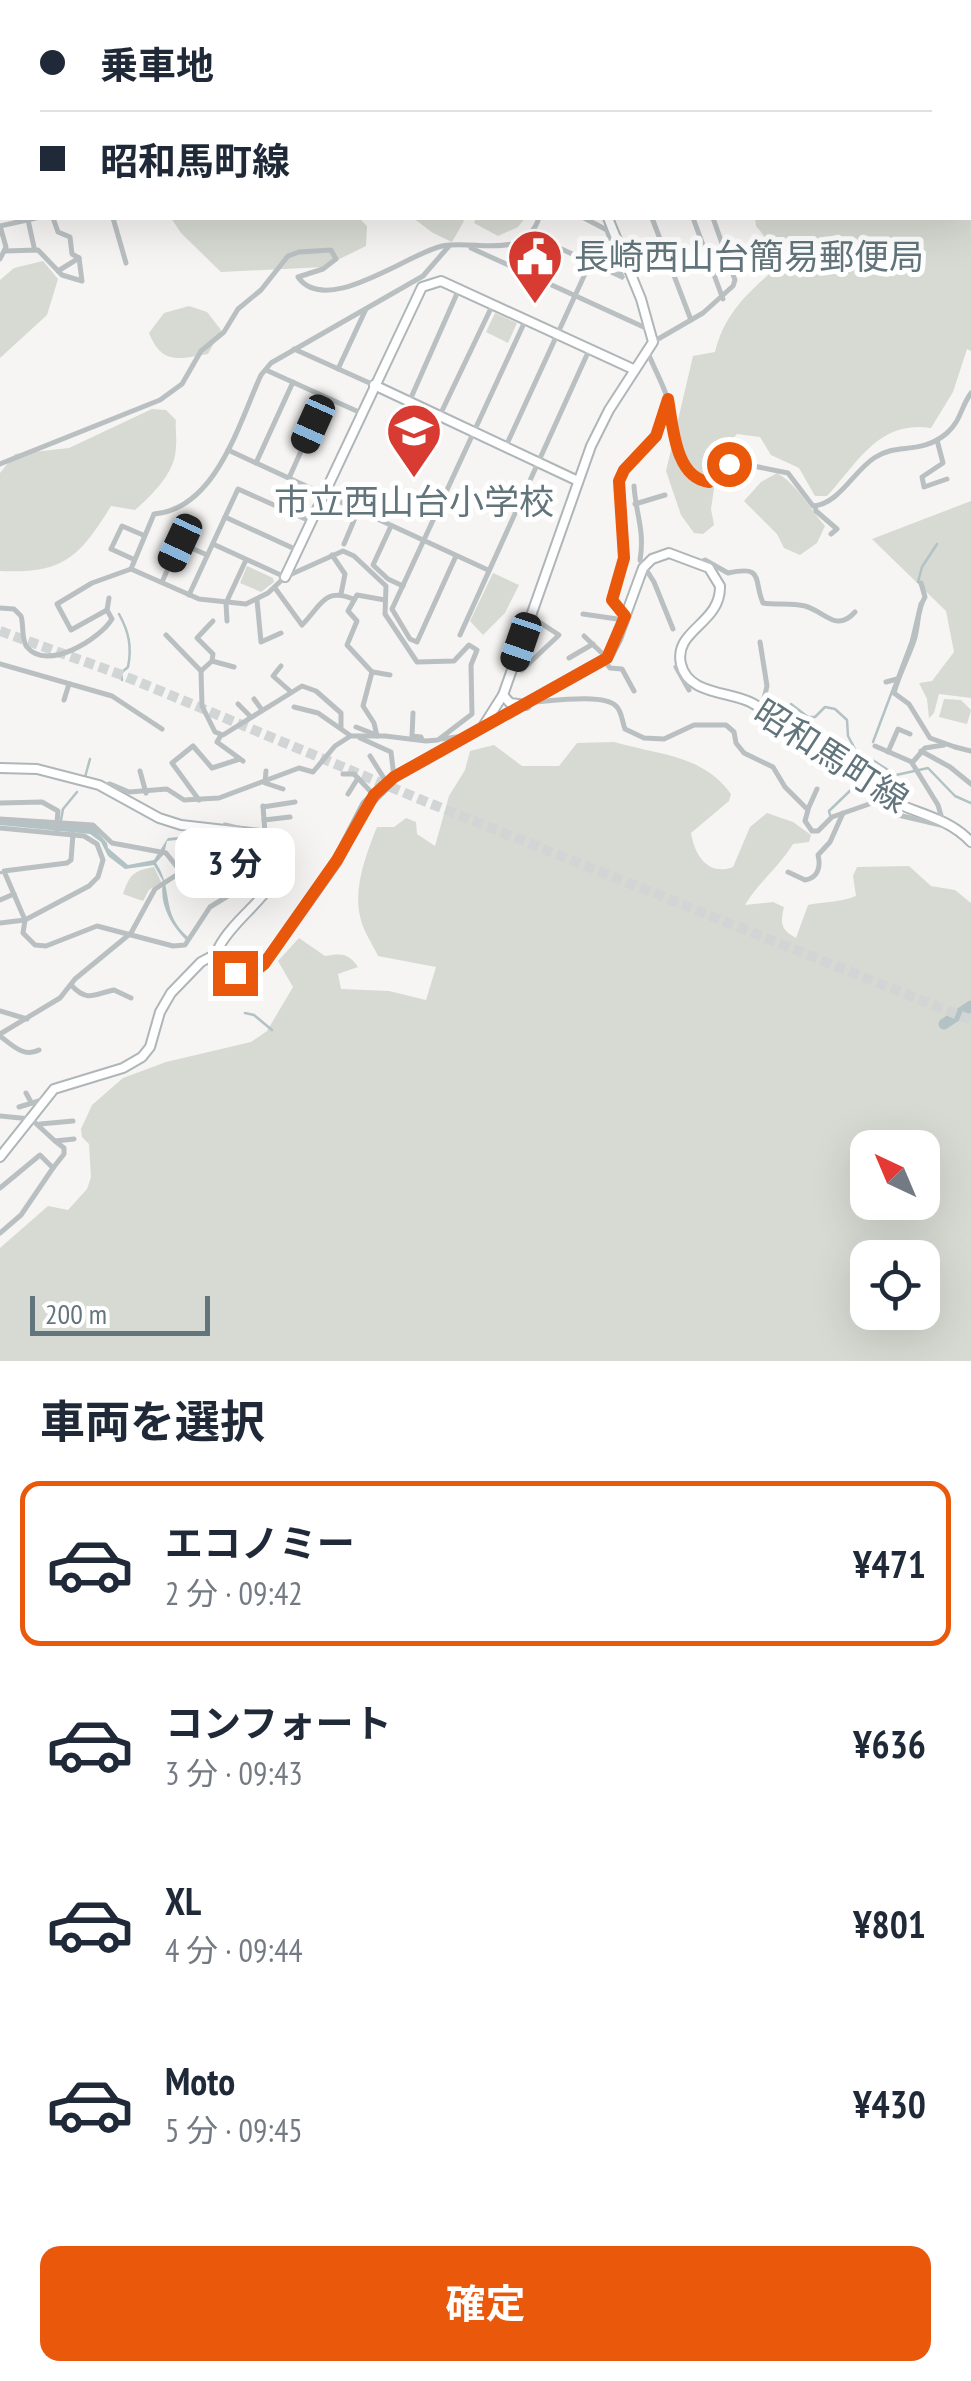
<!DOCTYPE html>
<html lang="ja">
<meta charset="utf-8">
<style>
body{margin:0;font-family:"PT Sans Narrow","Noto Sans JP",sans-serif;background:#f2f2f3;color:#1f2937;height:100vh;display:flex;flex-direction:column;font-size:38px;white-space:nowrap}
*{box-sizing:border-box;margin:0}
p{font-size:32px;color:#747a83}
.icon{flex:none;width:55px;height:55px;fill:none;stroke:currentColor;stroke-width:2;stroke-linecap:round;stroke-linejoin:round}
.map{position:relative;height:1361px;overflow:hidden}
.drawer{display:flex;flex-direction:column;background:#fff;flex:1}
.drawer>*{flex:none}
.top-card{position:absolute;left:0px;top:0px;width:972px;height:220px;box-shadow:0 10px 40px #0002;display:grid;align-content:center;height:220px;padding:0 40px;background:#fff}
.needle{width:65px;rotate:316deg}
.fabs{position:absolute;left:850px;top:1130px;display:grid;gap:20px}
.fabs a{display:grid;place-items:center;width:90px;height:90px;border-radius:20px;background:#fff;box-shadow:0 10px 40px #0002;font-size:50px}
.scale{position:absolute;left:30px;bottom:25px;width:180px;box-sizing:border-box;padding-left:10px;border:5px solid #63757c;border-top:0;font-size:28px;line-height:35px;white-space:nowrap;color:#63757c;-webkit-text-stroke:8px #fff;paint-order:stroke}
.end{position:absolute;width:45px;height:45px;margin:-22px;border:12px solid #ea580c;background:#fff;box-shadow:0 0 0 5px #fff}
.from{border-radius:50%}
.bubble{position:absolute;height:70px;border-radius:20px;background:#fff;box-shadow:0 10px 40px #0002;font-size:32px;font-weight:700;line-height:70px;text-align:center}
.car{position:absolute;width:30px;height:60px;margin:-30px -15px;border-radius:12px;box-shadow:0 0 8px 2px #0007;background:linear-gradient(#222 24%,#8ab4d8 0 40%,#222 0 76%,#8ab4d8 0 86%,#222 0)}
.top-card b{display:flex;align-items:center;gap:35px;height:95px;font-size:38px}
.top-card b+b{border-top:2px solid #e0e1e3}
.top-card i{width:25px;height:25px;background:#1f2937}
ul{padding:0;list-style:none}
li{display:flex;align-items:center;gap:30px;height:165px;margin:0 20px 15px;padding:0 20px;border:5px solid transparent;border-radius:20px}
li div{flex:1}
li b{display:block;font-size:38px}
li em{font-style:normal;font-weight:700}
li.selected{border-color:#ea580c}
li>.icon{width:90px;height:90px;stroke-width:1.5}
h2{padding:0 40px;font-size:45px;line-height:120px}
.action{display:flex;gap:20px;margin-top:auto;padding:20px 40px}
.action a{flex:1;height:115px;border-radius:20px;background:#ea580c;color:#fff;font-size:40px;font-weight:700;line-height:115px;text-align:center}
.map>svg:first-child{display:block}
</style>
<div class="map">
<svg width="971" height="1361" viewBox="0 0 971 1361">
<rect width="100%" height="100%" fill="#f6f5f3"/>
<!-- green -->
<g fill="#d6dad2" fill-rule="evenodd">
<path d="M 457,0 L 619,0 L 456,2 Z"/>
<path d="M 892,0 L 971,0 L 971,351 L 967,349 L 953,392 L 931,428 C 878,420 858,463 827,496 L 815,496 L 799,468 L 771,455 L 760,437 L 737,434 L 719,454 L 711,509 L 714,525 L 703,534 L 694,533 L 681,515 L 666,471 L 693,356 L 715,352 C 724,315 746,294 774,270 L 769,242 L 756,226 L 755,218 L 970,218 L 970,2 Z"/>
<path d="M 171,218 L 359,218 L 367,226 L 366,246 L 323,267 L 221,272 L 181,233 Z"/>
<path d="M 413,218 L 462,218 L 464,221 L 452,242 L 433,233 Z"/>
<path d="M 476,218 L 525,218 L 518,227 L 498,236 L 474,223 Z"/>
<path d="M 43,261 L 58,279 L 47,315 L 0,358 L 0,280 L 14,268 Z"/>
<path d="M 189,306 L 207,312 L 221,330 L 208,354 C 178,359 162,365 149,333 L 164,313 Z"/>
<path d="M 495,313 L 517,323 L 508,343 L 486,332 Z"/>
<path d="M 152,409 L 166,410 L 176,420 C 175,429 177,437 176,446 C 176,472 153,494 135,510 L 111,506 C 79,558 63,574 0,571 L 0,473 L 15,454 L 69,448 Z"/>
<path d="M 777,473 C 797,484 809,508 825,526 L 817,543 L 800,555 L 784,548 L 777,534 L 744,501 L 761,482 Z"/>
<path d="M 971,501 L 971,698 L 939,694 L 934,713 L 929,718 L 927,699 L 919,683 L 932,681 L 954,652 L 946,611 L 872,539 Z"/>
<path d="M 247,566 L 273,578 L 274,582 L 261,592 L 240,583 Z"/>
<path d="M 493,573 L 519,585 L 505,613 L 483,635 L 470,621 Z"/>
<path d="M 944,699 L 961,700 L 971,710 L 967,724 L 939,717 Z"/>
<path d="M 614,742 C 658,755 702,754 731,794 L 729,801 L 691,833 C 695,857 709,876 733,867 L 750,827 L 767,813 L 793,822 L 811,835 L 809,842 L 793,844 C 779,867 759,882 745,905 L 773,902 L 784,907 C 780,924 781,930 796,938 L 808,905 C 826,901 839,903 856,896 L 853,876 L 857,867 L 909,866 L 931,886 L 955,890 L 971,903 L 971,1361 L 0,1361 L 0,1248 L 48,1206 L 68,1210 L 87,1189 L 91,1177 L 89,1144 L 82,1137 L 81,1129 L 92,1105 L 123,1078 L 166,1062 L 251,1042 L 267,1031 L 293,987 L 278,961 L 299,938 L 325,956 C 341,953 349,953 358,967 L 338,974 L 341,989 L 389,991 L 426,1000 L 436,967 L 378,956 C 373,945 364,932 361,920 C 352,891 366,854 377,827 L 394,827 L 406,818 L 416,822 L 417,834 L 435,846 L 449,796 L 465,770 L 470,751 L 494,745 L 522,766 L 559,766 L 577,743 ZM 868,1148 L 922,1148 L 922,1202 L 868,1202 ZM 868,1258 L 922,1258 L 922,1312 L 868,1312 Z"/>
<path d="M 154,867 L 161,882 L 149,890 L 143,901 L 123,894 C 130,874 133,871 154,867 Z"/>
</g>
<!-- water -->
<path fill="#b3c2c4" d="M 0,820 L 93,827 L 107,843 L 108,848 L 128,865 L 154,860 L 168,838 L 178,837 L 197,858 C 228,844 246,852 274,845 L 249,853 C 230,845 214,853 196,861 L 177,840 L 167,841 L 164,854 L 156,863 C 174,889 160,913 188,937 L 186,940 C 170,923 159,904 163,881 L 154,865 L 125,869 L 108,856 L 101,842 L 90,834 L 0,825 Z"/>
<g fill="none" stroke-linecap="round" stroke-linejoin="round">
<!-- stream -->
<g stroke="#b3c2c4" stroke-width="2.5">
<path d="M 918,582 L 922,567 L 937,544"/>
<path d="M 119,614 C 129,632 132,647 128,667 L 121,673 L 122,680"/>
<path d="M 791,704 L 808,717 L 815,717 L 825,707 L 835,709 L 847,720 L 848,736 L 855,749 L 896,775 L 928,768 L 955,796 L 971,803"/>
<path d="M 873,742 L 911,641 L 920,603"/>
<path d="M 858,774 L 876,762"/>
<path d="M 85,777 L 90,759"/>
<path d="M 830,815 L 829,811 L 857,784"/>
<path d="M 61,820 L 63,809 L 77,792"/>
<path d="M 0,872 L 1,873"/>
<path d="M 245,1013 L 254,1015 L 272,1030"/>
</g>
<!-- river -->
<g stroke="#b3c2c4" stroke-width="11">
<path d="M 303,2 L 303,0"/>
<path d="M 0,204 L 2,203"/>
<path d="M 944,1024 L 971,1006"/>
</g>
<!-- highway-tunnel -->
<path stroke="#d1d5d5" stroke-width="10" stroke-dasharray="10 5" stroke-linecap="butt" d="M 0,631 L 122,675 L 429,803 L 971,1020"/>
<!-- secondary casing -->
<g stroke="#afb6b9" stroke-width="12">
<g id="secondary">
<path d="M 421,2 L 421,0"/>
<path d="M 374,385 L 578,481"/>
<path d="M 285,577 L 422,287 L 441,281 L 633,369"/>
<path d="M 526,705 L 510,703 L 503,695 L 591,446 L 609,410 L 653,342 L 641,299 L 608,218"/>
<path d="M 484,725 L 503,695"/>
<path d="M 0,768 L 37,769 L 99,785 L 159,818 L 181,825 L 270,835 L 282,851 C 283,891 236,914 219,947 C 220,973 245,981 264,964 L 337,861 L 366,805 L 394,777 L 607,658 L 617,639 L 643,568 L 652,559 L 669,553 L 709,568 L 720,586 C 721,624 673,630 681,664 C 688,695 730,691 752,703 C 769,713 789,722 805,734 C 830,753 850,777 876,793 C 908,813 945,814 971,842"/>
<path d="M 0,1157 L 54,1089 L 123,1068 L 142,1057 L 150,1047 L 160,1012 L 171,993 L 201,962 L 218,953"/>
</g>
</g>
<!-- street -->
<g stroke="#bac0c2" stroke-width="5">
<path d="M 384,0 L 387,1"/>
<path d="M 678,0 L 679,2"/>
<path d="M 240,2 L 242,0"/>
<path d="M 258,2 L 259,0"/>
<path d="M 271,2 L 280,0"/>
<path d="M 323,2 L 323,0"/>
<path d="M 356,2 L 356,0"/>
<path d="M 768,2 L 772,0"/>
<path d="M 0,183 L 2,182"/>
<path d="M 113,218 L 126,263"/>
<path d="M 584,218 L 607,230 L 622,277"/>
<path d="M 652,218 L 691,320"/>
<path d="M 693,218 L 723,299"/>
<path d="M 28,220 L 34,247"/>
<path d="M 0,226 L 36,218"/>
<path d="M 542,240 L 622,277"/>
<path d="M 471,248 L 648,329"/>
<path d="M 5,251 L 38,250 L 62,275 L 82,281 L 79,258 L 72,254 L 70,237 L 58,232 L 53,218"/>
<path d="M 0,259 L 6,247 L 0,226"/>
<path d="M 58,271 L 79,258"/>
<path d="M 653,342 L 703,313 L 733,286 L 735,280 L 713,218"/>
<path d="M 294,349 L 374,385"/>
<path d="M 648,353 C 654,368 662,382 667,397 C 673,415 677,490 710,481 C 720,479 725,467 734,462 L 788,473 L 813,506 C 839,504 853,472 874,458 C 897,442 920,456 947,433 C 961,421 961,406 971,393"/>
<path d="M 338,369 L 366,309"/>
<path d="M 266,370 L 361,413"/>
<path d="M 410,400 L 459,289"/>
<path d="M 440,415 L 493,304"/>
<path d="M 937,440 L 943,463 L 922,477 L 924,487 L 947,479"/>
<path d="M 506,446 L 590,263"/>
<path d="M 228,450 L 488,570"/>
<path d="M 256,463 L 293,382"/>
<path d="M 0,464 L 160,400 L 182,384 L 201,351 L 224,332 L 238,309 L 261,290 L 288,256 L 299,252 L 331,250 L 336,259 L 323,269 L 298,277 C 326,317 407,254 442,246 C 475,239 524,262 539,218"/>
<path d="M 289,478 L 325,398"/>
<path d="M 634,486 C 636,515 645,531 640,560 L 654,582 L 673,629"/>
<path d="M 635,504 L 665,495"/>
<path d="M 815,506 L 816,511 L 837,529 L 831,534"/>
<path d="M 225,517 L 297,550"/>
<path d="M 391,526 L 373,565 L 388,579 L 403,586"/>
<path d="M 180,543 L 207,555"/>
<path d="M 213,544 L 285,577"/>
<path d="M 344,544 L 358,511"/>
<path d="M 332,555 L 345,574 L 341,594"/>
<path d="M 456,556 L 417,642 L 410,639 L 392,609 L 526,319"/>
<path d="M 133,559 L 111,549 L 122,526 L 143,535"/>
<path d="M 698,563 L 705,560 L 728,573 C 765,565 753,580 763,603 C 776,605 791,603 805,606 C 826,612 836,633 855,612"/>
<path d="M 131,569 L 154,514 C 216,509 239,423 261,375 L 271,363 L 423,276 L 449,246"/>
<path d="M 162,582 L 190,519"/>
<path d="M 921,583 L 925,597 C 917,610 919,622 915,637 C 910,655 899,673 894,693 L 909,704 L 930,738 L 955,747"/>
<path d="M 275,588 L 302,625 C 321,606 324,587 353,599"/>
<path d="M 189,595 L 238,489 L 310,521"/>
<path d="M 257,600 L 261,642 L 281,633"/>
<path d="M 0,608 L 14,609 L 21,616 C 24,625 21,640 27,647 C 47,672 100,639 112,619 L 107,610 L 71,630 L 57,604 L 92,583 L 131,569 L 199,599 L 246,604 L 268,593 L 285,577 L 343,551 L 354,556 L 386,586 L 385,614 L 417,662 L 454,661 L 469,645 L 477,650 L 471,665 L 472,714 L 438,740 L 426,741 L 385,736 L 351,736 L 318,713 L 294,707"/>
<path d="M 107,610 L 109,598"/>
<path d="M 583,614 L 624,620"/>
<path d="M 625,617 L 613,600 L 624,558 L 619,481 L 624,470 L 656,436 L 667,402"/>
<path d="M 227,621 L 226,603 L 246,560"/>
<path d="M 166,635 L 201,671 L 202,706 L 215,732 L 223,735 L 302,686 L 316,691 L 341,713 L 341,727"/>
<path d="M 460,635 L 590,348"/>
<path d="M 584,636 L 607,658"/>
<path d="M 760,642 L 767,686 L 762,707"/>
<path d="M 569,658 L 593,644"/>
<path d="M 604,660 L 610,668 L 622,669 L 634,691"/>
<path d="M 212,661 L 234,667"/>
<path d="M 0,664 L 112,696 L 162,729"/>
<path d="M 281,666 L 273,676 L 290,691"/>
<path d="M 681,666 L 676,667 L 689,690"/>
<path d="M 512,667 L 522,670 L 559,635 L 530,616"/>
<path d="M 201,671 L 212,661 L 213,654 L 197,638 L 213,621"/>
<path d="M 373,672 L 390,675"/>
<path d="M 886,682 L 897,679"/>
<path d="M 254,699 L 262,710"/>
<path d="M 64,700 L 69,684"/>
<path d="M 533,702 C 551,701 604,693 616,706 C 622,711 622,722 625,729 L 644,738 L 664,739 L 694,725 L 726,725 L 734,732 L 736,743 L 744,753 L 773,767 L 785,787 L 808,810 L 805,821 L 812,831 L 818,831 L 832,817 L 875,802 L 898,815 L 945,826"/>
<path d="M 238,704 L 251,717"/>
<path d="M 413,713 L 412,736 L 421,737 L 422,740"/>
<path d="M 356,727 L 374,734"/>
<path d="M 221,735 L 217,742 L 243,761"/>
<path d="M 377,736 L 374,723 L 363,706 L 372,672 L 347,645 L 357,621 L 348,611 L 357,595 L 385,600"/>
<path d="M 360,738 L 391,752 L 394,777"/>
<path d="M 441,739 L 464,736"/>
<path d="M 875,746 L 912,762"/>
<path d="M 955,747 L 971,751"/>
<path d="M 921,751 L 950,767 L 971,784"/>
<path d="M 888,752 L 898,729 L 910,734"/>
<path d="M 370,756 L 387,783"/>
<path d="M 140,771 L 146,793"/>
<path d="M 266,771 L 265,783 L 283,789"/>
<path d="M 343,774 L 354,774 L 374,795"/>
<path d="M 103,786 L 110,784 L 129,792 L 167,789 L 184,800 L 219,798 L 299,768 L 313,772 L 335,746 L 349,737"/>
<path d="M 348,794 L 358,778"/>
<path d="M 199,800 L 172,763 L 193,746 L 212,768 L 240,759"/>
<path d="M 0,803 L 42,802 L 58,811 L 56,833"/>
<path d="M 263,806 L 265,833"/>
<path d="M 263,807 L 295,802"/>
<path d="M 808,809 L 817,789"/>
<path d="M 0,819 L 93,825 L 112,843 L 166,853 L 181,872"/>
<path d="M 942,819 L 938,805 L 912,763 L 925,748 L 944,745"/>
<path d="M 264,820 L 290,817"/>
<path d="M 225,825 L 242,829"/>
<path d="M 0,828 L 84,836 L 97,844 L 103,860 L 98,877 L 89,886 L 25,920 L 0,923"/>
<path d="M 73,834 L 71,860 L 67,863 L 4,871 L 25,920 L 23,933 L 35,945 L 46,946 L 97,926 L 173,946 L 185,945 L 210,907 L 236,891 L 259,885 L 277,867"/>
<path d="M 788,872 L 805,880 C 818,878 821,867 818,855 L 830,842 L 843,813"/>
<path d="M 0,900 L 14,894"/>
<path d="M 71,985 C 88,1003 94,994 114,990 L 131,998"/>
<path d="M 0,1011 L 27,1019"/>
<path d="M 0,1034 L 60,998 L 75,979 L 131,933 L 155,889 L 181,872 L 205,863 L 244,871 L 278,845"/>
<path d="M 0,1036 C 12,1045 24,1058 39,1050"/>
<path d="M 26,1093 L 31,1102"/>
<path d="M 19,1107 L 42,1100"/>
<path d="M 0,1116 L 31,1119 L 55,1141 L 74,1139"/>
<path d="M 40,1124 L 73,1121"/>
<path d="M 53,1168 L 64,1154 L 64,1148 L 55,1141"/>
<path d="M 0,1188 L 40,1155 L 53,1168 L 21,1215 L 0,1233"/>
</g>
<!-- secondary -->
<use href="#secondary" stroke="#fff" stroke-width="8"/>
</g>
<g fill="none" stroke-linecap="round" stroke-linejoin="round">
<!-- route -->
<path stroke="#ea580c" stroke-width="12" d="M 235,973 L 254,972 L 264,964 L 337,860 L 374,795 L 394,777 L 607,658 L 625,616 L 612,600 L 624,558 L 619,481 L 624,470 L 656,436 L 668,399 C 673,426 675,478 709,482 L 729,464"/>
</g>
<!-- icons -->
<defs>
<g id="civic-pin" transform="scale(2.875)"><path d="M0 17L-7.5 6A9.5 9.5 0 1 1 7.5 6Z" fill="#d83b31" stroke="#fff"/><path d="M-.6-6.5H3V-4.5H.6V-3L4-1V1h2V6H-6V1h2V-1L-.6-3ZM-1.2 2.5V6h2.4V2.5Z" fill="#fff"/></g>
<g id="school-pin" transform="scale(2.875)"><path d="M0 17L-7.5 6A9.5 9.5 0 1 1 7.5 6Z" fill="#d83b31" stroke="#fff"/><path d="M0-5L7-2L0 1L-7-2ZM-4 1L0 2.5L4 1V4Q0 6-4 4Z" fill="#fff"/></g>
</defs>
<g fill-rule="evenodd">
<use href="#civic-pin" x="535" y="257"/>
<use href="#school-pin" x="414" y="431"/>
</g>
<g text-anchor="middle" stroke-width="10" stroke-linejoin="round" paint-order="stroke">
<!-- poi labels -->
<g font-size="35" fill="#63757c" stroke="#fff" text-anchor="start">
<text x="574" y="269">長崎西山台簡易郵便局</text>
<text x="414" y="514" text-anchor="middle">市立西山台小学校</text>
</g>
<!-- street labels -->
<g font-size="35" fill="#63757c" stroke="#fff">
<text transform="translate(831 756) rotate(33)" y="12">昭和馬町線</text>
</g>
</g>
</svg>
<div class="fabs">
<a><svg class="needle" viewBox="-14 -14 28 28"><path d="M0-13l5 13h-10z" fill="#e53935"/><path d="M0 13l5-13h-10z" fill="#747a83"/></svg></a>
<a><svg class="icon" aria-label="locate" viewBox="0 0 24 24"><circle cx="12" cy="12" r="6"/><path d="M12 2v4M12 18v4M2 12h4M18 12h4"/></svg></a>
</div>
<div class="scale">200 m</div>
<i class="end from" style="left:729px;top:464px"></i>
<i class="end" style="left:235px;top:973px"></i>
<div class="bubble" style="left:175px;top:828px;width:120px">3 分</div>
<i class="car" style="left:313px;top:424px;rotate:204deg"></i>
<i class="car" style="left:180px;top:543px;rotate:205deg"></i>
<i class="car" style="left:521px;top:642px;rotate:199deg"></i>
<div class="top-card">
<b><i class="from"></i>乗車地</b>
<b><i></i>昭和馬町線</b>
</div>
</div>
<section class="drawer">
<h2>車両を選択</h2>
<ul>
<li class="selected"><svg class="icon" aria-label="car" viewBox="0 0 24 24"><path d="M5 17H2v-5l4-1 3-4h7l3 4 3 1v5h-3M9 17h6M6 11h13"/><circle cx="7" cy="17" r="2"/><circle cx="17" cy="17" r="2"/></svg><div><b>エコノミー</b><p>2 分 · 09:42</p></div><em>¥471</em></li>
<li><svg class="icon" aria-label="car" viewBox="0 0 24 24"><path d="M5 17H2v-5l4-1 3-4h7l3 4 3 1v5h-3M9 17h6M6 11h13"/><circle cx="7" cy="17" r="2"/><circle cx="17" cy="17" r="2"/></svg><div><b>コンフォート</b><p>3 分 · 09:43</p></div><em>¥636</em></li>
<li><svg class="icon" aria-label="car" viewBox="0 0 24 24"><path d="M5 17H2v-5l4-1 3-4h7l3 4 3 1v5h-3M9 17h6M6 11h13"/><circle cx="7" cy="17" r="2"/><circle cx="17" cy="17" r="2"/></svg><div><b>XL</b><p>4 分 · 09:44</p></div><em>¥801</em></li>
<li><svg class="icon" aria-label="car" viewBox="0 0 24 24"><path d="M5 17H2v-5l4-1 3-4h7l3 4 3 1v5h-3M9 17h6M6 11h13"/><circle cx="7" cy="17" r="2"/><circle cx="17" cy="17" r="2"/></svg><div><b>Moto</b><p>5 分 · 09:45</p></div><em>¥430</em></li>
</ul>
<div class="action"><a>確定</a></div>
</section>
